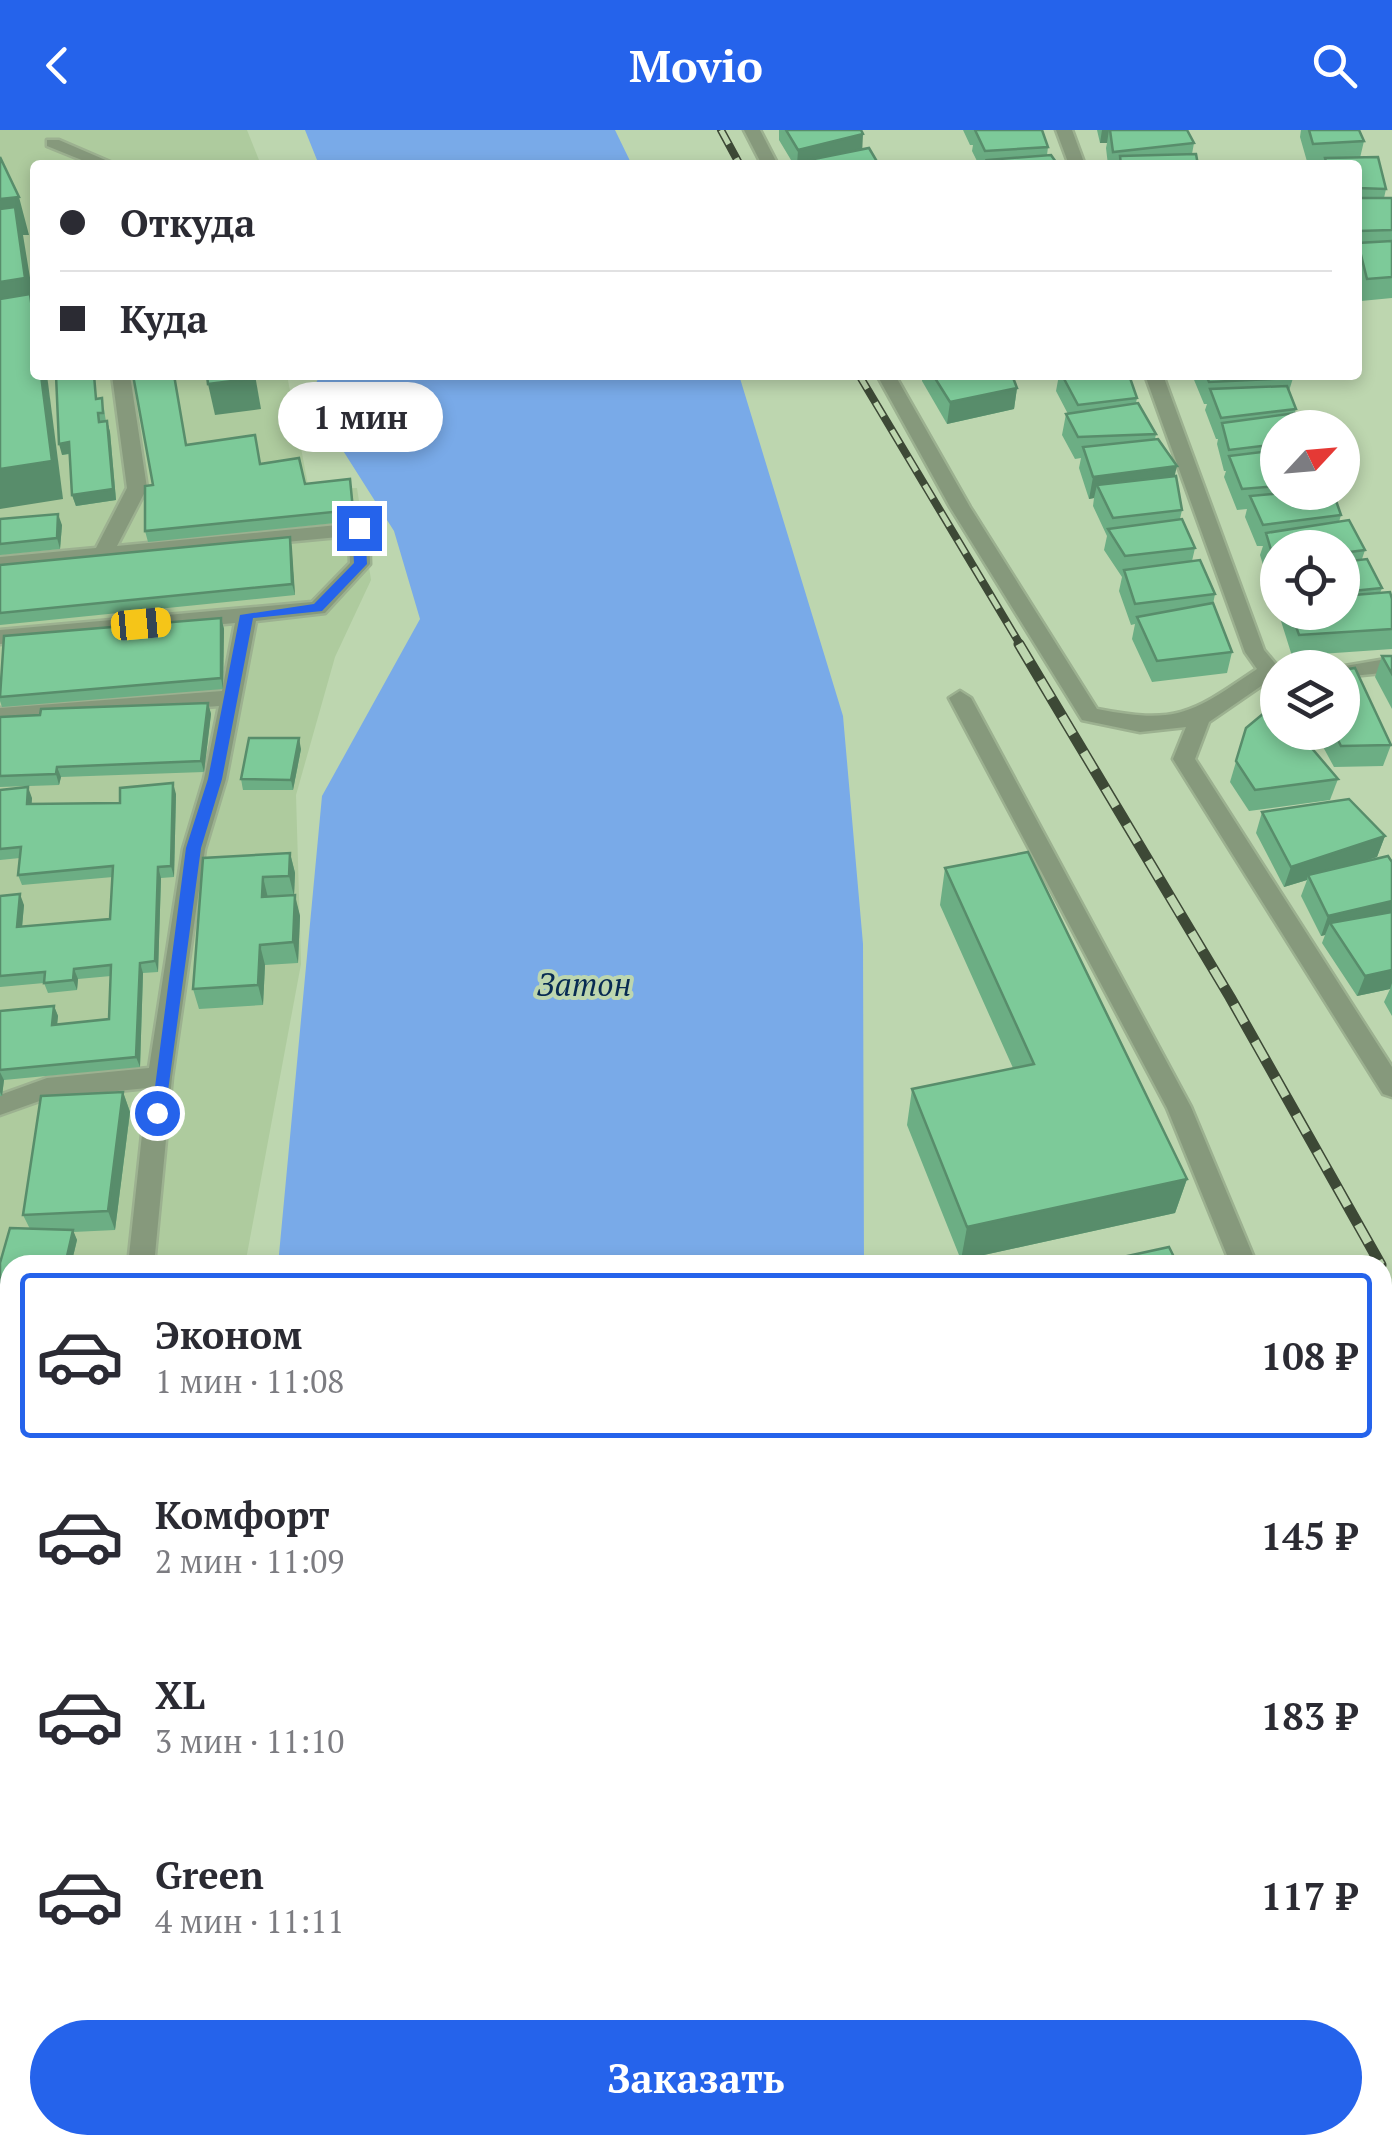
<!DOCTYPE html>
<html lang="ru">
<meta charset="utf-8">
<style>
body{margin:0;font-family:"PT Serif",serif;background:#f2f2f3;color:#2b2b33;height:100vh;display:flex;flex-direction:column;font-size:38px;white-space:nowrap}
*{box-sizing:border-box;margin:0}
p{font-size:32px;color:#7c7c81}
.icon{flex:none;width:55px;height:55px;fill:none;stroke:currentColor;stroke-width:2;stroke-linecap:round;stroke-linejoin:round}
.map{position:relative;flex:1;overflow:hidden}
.panel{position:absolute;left:0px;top:1125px;width:1392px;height:900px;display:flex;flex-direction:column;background:#fff;border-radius:30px 30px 0 0;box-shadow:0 5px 15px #0003}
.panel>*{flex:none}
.guide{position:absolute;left:30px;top:30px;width:1332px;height:220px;border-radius:10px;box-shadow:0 5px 15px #0003;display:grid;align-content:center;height:220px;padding:0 30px;background:#fff}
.needle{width:65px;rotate:64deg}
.fabs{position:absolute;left:1260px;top:280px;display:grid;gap:20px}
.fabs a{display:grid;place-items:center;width:100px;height:100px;border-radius:50%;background:#fff;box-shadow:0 5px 15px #0003;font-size:50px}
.end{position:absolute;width:45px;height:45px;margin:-22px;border:12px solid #2563eb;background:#fff;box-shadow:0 0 0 5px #fff}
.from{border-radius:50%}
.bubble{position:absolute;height:70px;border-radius:35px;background:#fff;box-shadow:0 5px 15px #0003;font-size:32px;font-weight:700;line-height:70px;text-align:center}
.car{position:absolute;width:30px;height:60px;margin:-30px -15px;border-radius:12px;box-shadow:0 0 8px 2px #0007;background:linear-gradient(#f5c518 24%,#345 0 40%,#f5c518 0 76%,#345 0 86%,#f5c518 0)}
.guide b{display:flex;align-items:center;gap:35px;height:95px;font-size:38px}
.guide b+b{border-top:2px solid #e1e1e2}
.guide i{width:25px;height:25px;background:#2b2b33}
ul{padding:18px 0 0;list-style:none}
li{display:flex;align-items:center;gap:30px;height:165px;margin:0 20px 15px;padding:0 10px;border:5px solid transparent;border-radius:10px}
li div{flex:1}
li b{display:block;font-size:38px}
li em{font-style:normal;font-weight:700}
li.selected{border-color:#2563eb}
li>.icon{width:90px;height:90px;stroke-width:1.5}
.primary-button{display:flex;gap:20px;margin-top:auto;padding:20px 30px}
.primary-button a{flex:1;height:115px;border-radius:60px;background:#2563eb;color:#fff;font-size:40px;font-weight:700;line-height:115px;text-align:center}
header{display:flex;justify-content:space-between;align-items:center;height:130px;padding:0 30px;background:#2563eb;color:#fff;font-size:45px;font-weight:700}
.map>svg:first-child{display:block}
</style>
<header><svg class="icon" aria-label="back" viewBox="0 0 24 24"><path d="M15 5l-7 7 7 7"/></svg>Movio<svg class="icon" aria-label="search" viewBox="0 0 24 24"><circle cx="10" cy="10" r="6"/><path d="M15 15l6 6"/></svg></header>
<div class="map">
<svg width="1392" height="2025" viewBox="0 0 1392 2025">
<rect width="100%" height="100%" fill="#bdd6af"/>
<!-- built -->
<path fill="#aecb9e" d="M 0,0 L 247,0 L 261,35 L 35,35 L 35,245 L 287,245 L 309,360 L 357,358 L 371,450 L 335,527 L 296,665 L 301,834 L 245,1135 L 10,1135 L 10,1560 L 0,1558 Z"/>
<!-- water -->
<g fill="#79aae8">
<path d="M 305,0 L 615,0 L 632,35 L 319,35 Z"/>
<path d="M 320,245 L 739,245 L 843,586 L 863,814 L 864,1135 L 278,1135 L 322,666 L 420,489 L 394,401 L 309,267 Z"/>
</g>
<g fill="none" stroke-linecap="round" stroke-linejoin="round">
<!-- minor casing -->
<g stroke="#9cb190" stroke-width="5">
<g id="minor">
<path d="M 744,0 L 760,0 L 778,35 L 762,35 Z"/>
<path d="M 1056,0 L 1072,0 L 1085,35 L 1069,35 Z"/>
<path d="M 47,10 L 59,10 L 117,35 L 94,35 L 47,16 Z"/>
<path d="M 112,245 L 130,245 L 147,358 L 117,416 L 359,393 L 369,399 L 370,434 L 325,483 L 256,491 L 226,649 L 205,719 L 172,947 L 154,1135 L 128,1135 L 147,958 L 48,968 L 0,985 L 0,965 L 47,948 L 149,938 L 183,719 L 204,649 L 219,576 L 0,592 L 0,578 L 222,561 L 235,493 L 0,514 L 0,500 L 312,472 L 350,433 L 349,406 L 0,439 L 0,427 L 96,418 L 127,358 Z"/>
<path d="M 877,245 L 895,245 L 970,377 L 1097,579 C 1178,595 1192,583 1257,539 L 1245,522 L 1145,245 L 1163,245 L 1264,520 L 1279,538 L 1277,545 L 1209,592 L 1195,629 L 1392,937 L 1392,967 L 1383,964 L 1173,629 L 1186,597 L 1140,602 L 1082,590 L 950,377 Z"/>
<path d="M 1392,528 L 1392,542 L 1342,547 L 1342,538 L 1333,538 Z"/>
<path d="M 960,561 L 971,568 L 1191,977 L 1257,1135 L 1231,1135 L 1167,978 L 949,568 Z"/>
<path d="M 1382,1457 L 1392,1460 L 1392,1507 L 1382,1503 Z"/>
<path d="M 0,1518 L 10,1519 L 10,1547 L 0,1546 Z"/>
</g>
</g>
<!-- minor -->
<use href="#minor" fill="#86997c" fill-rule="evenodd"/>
<!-- rail-far1 casing -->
<g stroke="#3d4936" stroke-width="8">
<g id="rail-far1">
<path d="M 721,0 L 740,35"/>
<path d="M 859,245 L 1021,516"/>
</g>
</g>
<!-- rail casing -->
<g stroke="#3d4936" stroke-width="11">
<path id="rail" d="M 1019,514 L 1230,867 L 1381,1135"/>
</g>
<!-- rail-far1 -->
<use href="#rail-far1" stroke="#bdd6af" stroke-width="5" stroke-dasharray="16" stroke-linecap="butt"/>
<!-- rail -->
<use href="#rail" stroke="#bdd6af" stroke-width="8" stroke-dasharray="21" stroke-linecap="butt"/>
</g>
<!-- wall -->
<g fill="#6cae84">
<path d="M 779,0 L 861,0 L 862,19 L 879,35 L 794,35 L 779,10 Z"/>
<path d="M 963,0 L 1042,0 L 1048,17 L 1047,25 L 1058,35 L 979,35 L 972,21 L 973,15 L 970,15 Z"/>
<path d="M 1097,0 L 1187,0 L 1194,13 L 1192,24 L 1198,35 L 1108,35 L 1106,18 L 1107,13 L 1100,13 Z"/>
<path d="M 1301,0 L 1359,0 L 1364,11 L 1360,28 L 1386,59 L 1384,68 L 1392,68 L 1392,168 L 1361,171 L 1358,158 L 1358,35 L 1308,35 L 1300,7 Z"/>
<path d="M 922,245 L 1012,245 L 1017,258 L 1014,279 L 947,294 L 922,251 Z"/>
<path d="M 1059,245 L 1129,245 L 1137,268 L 1136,273 L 1156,304 L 1155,309 L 1174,347 L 1182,380 L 1180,389 L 1195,418 L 1192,431 L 1215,464 L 1213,474 L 1232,522 L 1227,543 L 1152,552 L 1132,509 L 1135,494 L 1131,495 L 1119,461 L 1122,447 L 1104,420 L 1107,406 L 1093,376 L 1094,368 L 1089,369 L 1079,338 L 1081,328 L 1075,329 L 1062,305 L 1066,284 L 1068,284 L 1056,261 Z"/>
<path d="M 1192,245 L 1291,245 L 1293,248 L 1289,261 L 1296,279 L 1294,284 L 1278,298 L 1278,362 L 1334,362 L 1334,365 L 1341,385 L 1339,392 L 1365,420 L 1362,429 L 1382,458 L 1380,463 L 1392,469 L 1392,519 L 1292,526 L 1281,491 L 1284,482 L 1342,482 L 1342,418 L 1278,418 L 1278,450 L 1268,451 L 1260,425 L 1263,416 L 1257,416 L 1245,387 L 1247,379 L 1237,380 L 1224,347 L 1226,341 L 1224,341 L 1217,314 L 1218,309 L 1216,309 L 1205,280 L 1207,274 L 1204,274 Z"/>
<path d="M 98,269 L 104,279 L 106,292 L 107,291 L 110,302 L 116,370 L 76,376 L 72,365 L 70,324 L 62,325 Z"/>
<path d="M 187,315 L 260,333 L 305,354 L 350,349 L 355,391 L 148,412 L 145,401 L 153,355 Z"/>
<path d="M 0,389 L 62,395 L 60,419 L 0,425 Z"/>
<path d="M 290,407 L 295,465 L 0,495 L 0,435 Z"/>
<path d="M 221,488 L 224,499 L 223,559 L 2,577 L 0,571 L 0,552 Z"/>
<path d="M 1382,526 L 1392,526 L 1392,579 L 1375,547 Z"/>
<path d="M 208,573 L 211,584 L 204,642 L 61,647 L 59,655 L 0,657 L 0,587 Z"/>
<path d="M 1246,598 L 1338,649 L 1330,670 L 1249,681 L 1230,652 Z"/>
<path d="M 1315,602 L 1342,602 L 1391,615 L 1383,636 L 1334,637 Z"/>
<path d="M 301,619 L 293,660 L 243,660 L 241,649 Z"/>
<path d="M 0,660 L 32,668 L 31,674 L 120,673 L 176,664 L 174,747 L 161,748 L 158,842 L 143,843 L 140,937 L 4,950 L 2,966 L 0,966 L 0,881 L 54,876 L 58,886 L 57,894 L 109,889 L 111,846 L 78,849 L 77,860 L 48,863 L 44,853 L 0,857 L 0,766 L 24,775 L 22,797 L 110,789 L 113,747 L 22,755 L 18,745 L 20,728 L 0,730 Z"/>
<path d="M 1262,682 L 1385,706 L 1377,727 L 1359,733 L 1392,732 L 1392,886 L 1384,872 L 1390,859 L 1357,866 L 1322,813 L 1325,805 L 1321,806 L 1301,766 L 1307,750 L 1284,757 L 1256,703 Z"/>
<path d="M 290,723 L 295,743 L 294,765 L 300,786 L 298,833 L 265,835 L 263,875 L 199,879 L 193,859 L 203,728 Z"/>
<path d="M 945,738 L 1187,1049 L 1175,1083 L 961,1130 L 907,995 L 912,959 L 1013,938 L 940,775 Z"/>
<path d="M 123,962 L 130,982 L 115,1100 L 73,1102 L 77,1110 L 71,1135 L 10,1135 L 10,1398 L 0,1397 L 0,1241 L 6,1218 L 0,1218 L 0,1133 L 30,1099 L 23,1085 Z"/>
<path d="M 0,1563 L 10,1564 L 10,1784 L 0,1783 Z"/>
<path d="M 1382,1644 L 1392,1650 L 1392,1707 L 1382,1708 Z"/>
<path d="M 1392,1708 L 1392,1867 L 1382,1868 L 1382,1709 Z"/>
</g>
<!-- shaded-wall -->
<g fill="#588d6b">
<path d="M 1102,0 L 1109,0 L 1107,13 L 1100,13 Z"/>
<path d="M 863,4 L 862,25 L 809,30 L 809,35 L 797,35 L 798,20 Z"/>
<path d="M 19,67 L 29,105 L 23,105 L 35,178 L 35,200 L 0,192 L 0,69 Z"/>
<path d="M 41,245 L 47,245 L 63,369 L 0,379 L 0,339 Z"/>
<path d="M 255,245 L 261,279 L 215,285 L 208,254 Z"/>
<path d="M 1017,258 L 1014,279 L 947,294 L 950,272 Z"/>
<path d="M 107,291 L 110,302 L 116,370 L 76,376 L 72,365 Z"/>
<path d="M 69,312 L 72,323 L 62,325 L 59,314 Z"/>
<path d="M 1177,336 L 1172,357 L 1097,355 L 1094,368 L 1089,369 L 1093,347 Z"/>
<path d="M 58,384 L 62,395 L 60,419 L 57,408 Z"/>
<path d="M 290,407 L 292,418 L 295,465 L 292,454 Z"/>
<path d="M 221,488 L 224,499 L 223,559 L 221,548 Z"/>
<path d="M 208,573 L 211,584 L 204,642 L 201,631 Z"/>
<path d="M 299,608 L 301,619 L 293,660 L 291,650 Z"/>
<path d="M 57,637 L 61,647 L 59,655 L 56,644 Z"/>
<path d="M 173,653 L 176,664 L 174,747 L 171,736 Z"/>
<path d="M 28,657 L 32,668 L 31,685 L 27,674 Z"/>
<path d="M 1385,706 L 1377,727 L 1310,749 L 1308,745 L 1307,750 L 1284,757 L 1291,737 Z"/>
<path d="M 290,723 L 295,743 L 294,766 L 289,746 Z"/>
<path d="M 158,737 L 161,748 L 158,842 L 155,831 Z"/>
<path d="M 263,747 L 268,768 L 262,767 Z"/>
<path d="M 20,764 L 24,775 L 21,808 L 17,797 Z"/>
<path d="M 295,765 L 300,786 L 298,833 L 293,812 Z"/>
<path d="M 1392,771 L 1392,789 L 1330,793 L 1325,805 L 1321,806 L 1328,786 Z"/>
<path d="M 260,815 L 265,835 L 263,875 L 258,855 Z"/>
<path d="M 140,833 L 143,843 L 140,937 L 136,927 Z"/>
<path d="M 74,839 L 78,849 L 77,860 L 73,850 Z"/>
<path d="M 1392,840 L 1392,853 L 1390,859 L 1357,866 L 1365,846 Z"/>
<path d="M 54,876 L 58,886 L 56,905 L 52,895 Z"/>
<path d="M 0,942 L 4,950 L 2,966 L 0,962 Z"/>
<path d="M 123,962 L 130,982 L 115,1100 L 108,1081 Z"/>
<path d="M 1187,1049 L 1175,1083 L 961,1130 L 967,1097 Z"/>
<path d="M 73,1100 L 77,1110 L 71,1135 L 65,1135 Z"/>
</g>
<!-- building -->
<g fill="#7dca99" stroke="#588d6b" stroke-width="2.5">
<path d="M 786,0 L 861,0 L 863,4 L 798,20 Z"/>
<path d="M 975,0 L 1042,0 L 1048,17 L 985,21 Z"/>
<path d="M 1110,0 L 1187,0 L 1194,13 L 1113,22 Z"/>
<path d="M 1309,0 L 1359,0 L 1364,11 L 1313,14 Z"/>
<path d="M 869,18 L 879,35 L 812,35 L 809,30 Z"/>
<path d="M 1196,24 L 1198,35 L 1121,35 L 1120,26 Z"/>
<path d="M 1051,25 L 1058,35 L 990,35 L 987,30 Z"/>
<path d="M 0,27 L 19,67 L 0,69 Z"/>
<path d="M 1378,27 L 1386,59 L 1358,58 L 1358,35 L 1327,35 L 1325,28 Z"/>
<path d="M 1358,68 L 1392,68 L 1392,100 L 1358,101 Z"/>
<path d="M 15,77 L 25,148 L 0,152 L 0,79 Z"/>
<path d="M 1392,111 L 1392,147 L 1367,149 L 1358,113 Z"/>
<path d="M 30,164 L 35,200 L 35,245 L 41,245 L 52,331 L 0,339 L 0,169 Z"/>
<path d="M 56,245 L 94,245 L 96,269 L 102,268 L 103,283 L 98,283 L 99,292 L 107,291 L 113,359 L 72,365 L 69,312 L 59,314 Z"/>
<path d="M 133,245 L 174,245 L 186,315 L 255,305 L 260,334 L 299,328 L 305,354 L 350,349 L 353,380 L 145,401 L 145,356 L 153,355 Z"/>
<path d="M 207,245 L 255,245 L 256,248 L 208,254 Z"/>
<path d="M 933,245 L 1012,245 L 1017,258 L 950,272 Z"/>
<path d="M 1062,245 L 1129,245 L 1137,268 L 1078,275 Z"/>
<path d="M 1206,245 L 1291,245 L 1293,248 L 1209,252 Z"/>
<path d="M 1287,256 L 1296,279 L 1221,288 L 1210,259 Z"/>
<path d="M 1138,273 L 1156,304 L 1078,307 L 1066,284 Z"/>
<path d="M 1295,283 L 1304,298 L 1278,298 L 1278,314 L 1229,320 L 1222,293 Z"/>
<path d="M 1158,309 L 1177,336 L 1093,347 L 1083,317 Z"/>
<path d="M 1278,320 L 1278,356 L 1242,359 L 1229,326 Z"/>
<path d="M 1176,346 L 1182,380 L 1113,388 L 1097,355 Z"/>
<path d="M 1294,362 L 1333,362 L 1341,385 L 1263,395 L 1250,366 Z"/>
<path d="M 58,384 L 57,408 L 0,414 L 0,389 Z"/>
<path d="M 1182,389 L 1195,418 L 1125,426 L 1108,399 Z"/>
<path d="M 1349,390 L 1365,420 L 1342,423 L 1342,418 L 1278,418 L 1278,429 L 1274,430 L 1266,403 Z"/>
<path d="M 290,407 L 292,454 L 0,483 L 0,435 Z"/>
<path d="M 1367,429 L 1382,458 L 1342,462 L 1342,432 Z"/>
<path d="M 1200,430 L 1215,464 L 1135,474 L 1124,440 Z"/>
<path d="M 1390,462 L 1392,469 L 1392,499 L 1299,505 L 1291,482 L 1342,482 L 1342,466 Z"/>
<path d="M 1213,473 L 1232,522 L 1157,531 L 1137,487 Z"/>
<path d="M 221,488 L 221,548 L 0,567 L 4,506 Z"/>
<path d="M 1382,526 L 1392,526 L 1392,544 Z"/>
<path d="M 1355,538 L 1391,615 L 1341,616 L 1334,602 L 1342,602 L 1342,540 Z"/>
<path d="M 208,573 L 201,631 L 57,637 L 56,644 L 0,646 L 0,587 L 40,585 L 41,579 Z"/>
<path d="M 1275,574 L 1278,577 L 1278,602 L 1298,602 L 1338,649 L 1255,660 L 1236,631 L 1246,598 Z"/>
<path d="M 249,608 L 299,608 L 291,650 L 241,649 Z"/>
<path d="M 173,653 L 171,736 L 158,737 L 155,831 L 140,833 L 136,927 L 0,940 L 0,881 L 54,876 L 52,895 L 109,889 L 111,835 L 74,839 L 73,850 L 44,853 L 45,842 L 0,846 L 0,766 L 20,764 L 17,797 L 110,789 L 113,736 L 18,745 L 21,717 L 0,719 L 0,660 L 28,657 L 27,674 L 120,673 L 120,658 Z"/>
<path d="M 1349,669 L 1385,706 L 1291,737 L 1262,682 Z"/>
<path d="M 1028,722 L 1187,1049 L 967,1097 L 912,959 L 1034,934 L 945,738 Z"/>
<path d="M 290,723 L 289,746 L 263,747 L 262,767 L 295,765 L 293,812 L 260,815 L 258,855 L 193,859 L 203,728 Z"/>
<path d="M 1388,726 L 1392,732 L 1392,771 L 1328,786 L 1308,745 Z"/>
<path d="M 1392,782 L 1392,840 L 1365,846 L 1330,793 Z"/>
<path d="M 123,962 L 108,1081 L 23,1085 L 41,966 Z"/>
<path d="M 10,1098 L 73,1100 L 65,1135 L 10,1135 L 10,1390 L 0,1389 L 0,1241 L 8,1209 L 0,1209 L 0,1133 Z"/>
<path d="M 1169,1117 L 1178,1135 L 1086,1135 Z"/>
<path d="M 0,1563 L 10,1564 L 10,1765 L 0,1763 Z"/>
<path d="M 1382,1644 L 1390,1644 L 1392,1650 L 1392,1701 L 1382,1702 Z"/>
<path d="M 1392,1708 L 1392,1853 L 1382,1854 L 1382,1709 Z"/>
<path d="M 925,2019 L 926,2025 L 876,2025 Z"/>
</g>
<!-- route -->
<path fill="#2563eb" d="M 359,394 L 365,398 L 367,434 L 322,481 L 253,488 L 222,649 L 201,718 L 165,983 L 157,989 L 151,988 L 186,718 L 208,649 L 240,485 L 314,474 L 354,433 L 352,398 Z"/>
<g text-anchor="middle" stroke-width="8" stroke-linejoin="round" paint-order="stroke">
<!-- water labels -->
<g font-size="32" font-style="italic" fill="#082b52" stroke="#bdd6af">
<text x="584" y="866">Затон</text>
</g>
</g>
</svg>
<div class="fabs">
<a><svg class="needle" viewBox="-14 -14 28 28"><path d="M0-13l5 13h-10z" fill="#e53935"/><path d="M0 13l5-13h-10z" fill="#7c7c81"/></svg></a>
<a><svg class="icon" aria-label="locate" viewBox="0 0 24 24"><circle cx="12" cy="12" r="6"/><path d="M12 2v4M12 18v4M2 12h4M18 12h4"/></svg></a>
<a><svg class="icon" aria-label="layers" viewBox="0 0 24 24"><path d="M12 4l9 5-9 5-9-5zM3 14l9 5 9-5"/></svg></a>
</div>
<i class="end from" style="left:157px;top:983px"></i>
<i class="end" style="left:359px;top:398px"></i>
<div class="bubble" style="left:278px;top:252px;width:165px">1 мин</div>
<i class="car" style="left:141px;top:494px;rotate:85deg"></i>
<div class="guide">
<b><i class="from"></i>Откуда</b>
<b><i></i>Куда</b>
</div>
<section class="panel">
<ul>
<li class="selected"><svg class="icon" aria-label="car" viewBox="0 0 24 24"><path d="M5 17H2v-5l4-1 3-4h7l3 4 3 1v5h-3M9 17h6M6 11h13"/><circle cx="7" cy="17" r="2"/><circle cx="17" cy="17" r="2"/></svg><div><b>Эконом</b><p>1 мин · 11:08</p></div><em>108 ₽</em></li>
<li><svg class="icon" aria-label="car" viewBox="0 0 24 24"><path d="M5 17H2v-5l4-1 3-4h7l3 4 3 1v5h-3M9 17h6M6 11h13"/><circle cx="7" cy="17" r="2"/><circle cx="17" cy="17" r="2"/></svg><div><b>Комфорт</b><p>2 мин · 11:09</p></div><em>145 ₽</em></li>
<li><svg class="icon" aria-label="car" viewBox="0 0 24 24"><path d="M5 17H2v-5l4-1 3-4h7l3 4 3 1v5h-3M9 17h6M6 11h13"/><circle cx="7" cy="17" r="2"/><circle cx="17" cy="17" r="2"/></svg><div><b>XL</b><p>3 мин · 11:10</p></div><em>183 ₽</em></li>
<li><svg class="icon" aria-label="car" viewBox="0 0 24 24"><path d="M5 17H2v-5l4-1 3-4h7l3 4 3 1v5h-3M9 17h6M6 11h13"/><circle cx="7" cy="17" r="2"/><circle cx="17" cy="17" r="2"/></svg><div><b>Green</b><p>4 мин · 11:11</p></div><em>117 ₽</em></li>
</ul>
<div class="primary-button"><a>Заказать</a></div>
</section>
</div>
